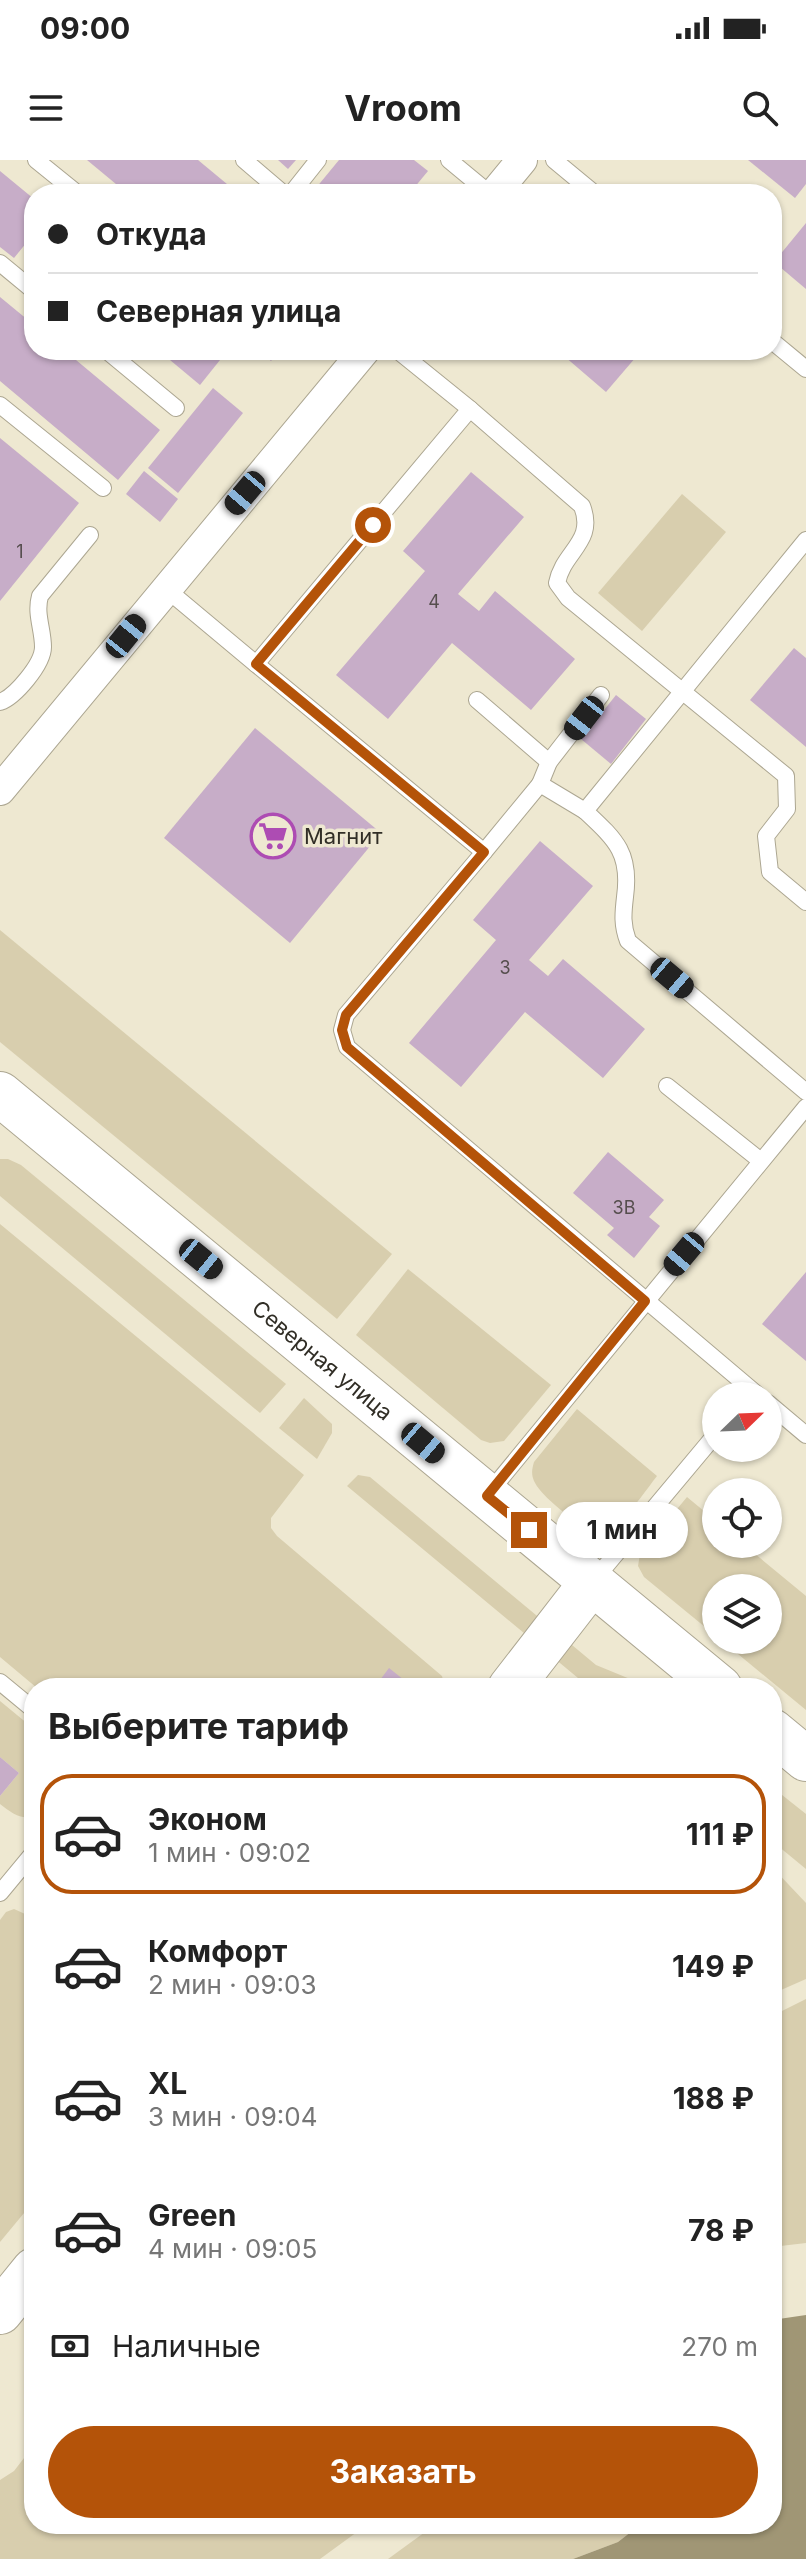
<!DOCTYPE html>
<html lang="ru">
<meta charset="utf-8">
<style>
body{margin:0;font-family:Inter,sans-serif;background:#f2f2f2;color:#222;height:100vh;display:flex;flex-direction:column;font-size:30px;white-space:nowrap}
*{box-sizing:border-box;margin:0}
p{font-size:26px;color:#767676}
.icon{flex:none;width:44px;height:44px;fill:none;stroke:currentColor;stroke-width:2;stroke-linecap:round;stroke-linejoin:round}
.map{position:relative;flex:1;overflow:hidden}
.sheet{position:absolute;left:24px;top:1518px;width:758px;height:856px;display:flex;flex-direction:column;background:#fff;border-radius:32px;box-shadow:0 2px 6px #0004}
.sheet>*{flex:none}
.guide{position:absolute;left:24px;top:24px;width:758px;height:176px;border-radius:32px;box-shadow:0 2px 6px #0004;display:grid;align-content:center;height:176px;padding:0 24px;background:#fff}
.needle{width:52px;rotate:67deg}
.buttons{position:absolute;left:702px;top:1222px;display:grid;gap:16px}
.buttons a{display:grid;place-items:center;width:80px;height:80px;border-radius:50%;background:#fff;box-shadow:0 2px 6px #0004;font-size:40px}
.end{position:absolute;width:36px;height:36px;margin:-18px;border:10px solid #b45309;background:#fff;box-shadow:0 0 0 4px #fff}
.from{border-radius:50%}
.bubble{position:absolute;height:56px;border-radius:28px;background:#fff;box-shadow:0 2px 6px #0004;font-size:26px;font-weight:700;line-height:56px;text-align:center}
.car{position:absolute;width:24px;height:48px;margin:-24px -12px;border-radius:10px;box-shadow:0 0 6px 2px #0007;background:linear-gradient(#222 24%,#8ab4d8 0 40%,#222 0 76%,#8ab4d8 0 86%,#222 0)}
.guide b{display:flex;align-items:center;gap:28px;height:76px;font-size:30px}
.guide b+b{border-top:2px solid #e0e0e0}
.guide i{width:20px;height:20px;background:#222}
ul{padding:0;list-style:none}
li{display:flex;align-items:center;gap:24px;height:120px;margin:0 16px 12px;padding:0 8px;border:4px solid transparent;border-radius:32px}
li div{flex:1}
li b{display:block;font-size:30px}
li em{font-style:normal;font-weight:700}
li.current{border-color:#b45309}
li>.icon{width:72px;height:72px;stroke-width:1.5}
h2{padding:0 24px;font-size:36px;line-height:96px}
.pay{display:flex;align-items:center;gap:20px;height:88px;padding:0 24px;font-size:30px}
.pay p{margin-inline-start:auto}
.button{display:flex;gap:16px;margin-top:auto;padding:16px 24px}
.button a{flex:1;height:92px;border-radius:48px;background:#b45309;color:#fff;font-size:32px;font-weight:700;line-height:92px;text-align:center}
.status{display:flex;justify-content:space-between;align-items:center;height:56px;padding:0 40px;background:#fff;direction:ltr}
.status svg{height:22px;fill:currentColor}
header{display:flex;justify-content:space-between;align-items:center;height:104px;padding:0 24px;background:#fff;font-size:36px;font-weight:700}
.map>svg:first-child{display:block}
</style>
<div class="status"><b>09:00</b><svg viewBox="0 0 49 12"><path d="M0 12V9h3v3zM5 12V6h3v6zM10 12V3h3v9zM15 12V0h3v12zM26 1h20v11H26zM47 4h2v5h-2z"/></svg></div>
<header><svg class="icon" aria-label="menu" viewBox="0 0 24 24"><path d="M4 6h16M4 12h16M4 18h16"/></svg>Vroom<svg class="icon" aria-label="search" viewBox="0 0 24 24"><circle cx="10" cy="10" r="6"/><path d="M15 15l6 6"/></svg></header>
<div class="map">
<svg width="806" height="2399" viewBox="0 0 806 2399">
<rect width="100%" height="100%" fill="#eee8d1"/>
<!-- green -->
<g fill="#d8ceae">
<path d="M 682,334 L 726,372 L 642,471 L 598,433 Z"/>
<path d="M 0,770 L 392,1094 L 337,1159 L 0,882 Z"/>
<path d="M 0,999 L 8,999 L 21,1005 L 286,1224 L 260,1253 L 0,1036 Z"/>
<path d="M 0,1064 L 304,1315 L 271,1358 L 271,1368 L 277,1376 L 442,1516 L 445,1528 L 37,1528 L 0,1497 Z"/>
<path d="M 408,1109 L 551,1225 L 504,1281 L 490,1283 L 481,1280 L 356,1175 Z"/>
<path d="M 304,1238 L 332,1264 L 332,1273 L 317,1299 L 279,1268 Z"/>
<path d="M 577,1249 L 657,1316 C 645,1331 623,1366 604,1370 C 586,1374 541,1337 534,1321 C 531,1314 532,1309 534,1302 Z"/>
<path d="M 358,1315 L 370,1317 L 596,1505 L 652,1528 L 590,1528 L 347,1326 Z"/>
<path d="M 687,1337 L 716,1361 L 716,1384 L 743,1384 L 806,1436 L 806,1550 L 721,1480 L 768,1480 L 768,1428 L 716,1428 L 716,1476 L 644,1417 L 638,1406 L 640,1394 Z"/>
<path d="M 0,1541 L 34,1569 L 34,1657 C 21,1660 10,1652 0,1644 L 0,1636 L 19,1613 L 0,1597 Z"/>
<path d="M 772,1627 L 806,1654 L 806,1709 L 772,1681 Z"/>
<path d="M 772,1707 L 806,1743 L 806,1819 L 772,1834 Z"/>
<path d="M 14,1749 L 34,1758 L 34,2041 L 0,2082 L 0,1760 L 6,1752 Z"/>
<path d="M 806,1839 L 806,2083 L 772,2087 L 772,1856 Z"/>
<path d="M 34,2285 L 34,2364 L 368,2364 L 320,2399 L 0,2399 L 0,2320 L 14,2311 Z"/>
<path d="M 436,2364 L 641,2364 L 618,2382 L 573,2399 L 388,2399 Z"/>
</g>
<!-- water -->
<path fill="#a09675" d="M 806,2155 L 806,2399 L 573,2399 L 618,2382 L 641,2364 L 772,2364 L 772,2160 Z"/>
<!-- building -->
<g fill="#c7adc8">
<path d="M 87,0 L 198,0 L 239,34 L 128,34 Z"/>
<path d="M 278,0 L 296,0 L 288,9 Z"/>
<path d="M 339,0 L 414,0 L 428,11 L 409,34 L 311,34 Z"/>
<path d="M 748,0 L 806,0 L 806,24 L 795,38 Z"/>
<path d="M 0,11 L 34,39 L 34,88 L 27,82 L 14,98 L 0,87 Z"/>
<path d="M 806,63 L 806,129 L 774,102 Z"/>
<path d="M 0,137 L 34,165 L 34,190 L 64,190 L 160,270 L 118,320 L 0,221 Z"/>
<path d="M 158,190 L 228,190 L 200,225 Z"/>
<path d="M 258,190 L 280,190 L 271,201 Z"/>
<path d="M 557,190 L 642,190 L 606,232 Z"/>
<path d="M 213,228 L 243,253 L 178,333 L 148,308 Z"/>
<path d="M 0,278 L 79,343 L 0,441 Z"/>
<path d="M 144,311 L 178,339 L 160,362 L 126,334 Z"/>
<path d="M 471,312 L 524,357 L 458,434 L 479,451 L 495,431 L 575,499 L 531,550 L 452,483 L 388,559 L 336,515 L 425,411 L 403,391 Z"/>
<path d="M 794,488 L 806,498 L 806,587 L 750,540 Z"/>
<path d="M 616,535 L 646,559 L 611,604 L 581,579 Z"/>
<path d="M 255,568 L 381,673 L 290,783 L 164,678 Z"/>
<path d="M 540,681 L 593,726 L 529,800 L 548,816 L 563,799 L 645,869 L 603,918 L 525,852 L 461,927 L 409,883 L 496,780 L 473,760 Z"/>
<path d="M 608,992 L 664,1040 L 649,1057 L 660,1066 L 634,1098 L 607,1075 L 614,1068 L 573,1033 Z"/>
<path d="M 806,1112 L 806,1201 L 762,1164 Z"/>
<path d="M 389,1508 L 414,1528 L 374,1528 Z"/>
<path d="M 0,1597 L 19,1613 L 0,1636 Z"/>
</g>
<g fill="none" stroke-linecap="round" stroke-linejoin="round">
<!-- lane casing -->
<g stroke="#aca691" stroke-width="18">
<g id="lane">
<path d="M 36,0 L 78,34"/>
<path d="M 244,0 L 284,34"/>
<path d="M 449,0 L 490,34"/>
<path d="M 554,0 L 595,34"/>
<path d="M 291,34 L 318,0"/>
<path d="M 0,103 L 34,131"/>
<path d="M 772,181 L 806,209"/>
<path d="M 106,190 L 176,248"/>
<path d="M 397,190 L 470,249 L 256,504 L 484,692 L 346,855 L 342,870 L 347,887 L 759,1236"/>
<path d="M 0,245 L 103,328"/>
<path d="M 470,249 L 582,346 C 596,382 563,391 557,423 L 568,438 L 786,616 L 787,649 L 766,676 L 770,712 L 806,742"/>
<path d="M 165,428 L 256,504"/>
<path d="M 477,540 L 549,602"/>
<path d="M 0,542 C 15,537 43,504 43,487 C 43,469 35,454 40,436 L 90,375"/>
<path d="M 540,624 L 549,602 L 601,535"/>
<path d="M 585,651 C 616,680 631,693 625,737 C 623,754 622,765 628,781 L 806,932"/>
<path d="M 484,692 L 540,624 L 585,651 L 806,380"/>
<path d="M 667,926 L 761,1001"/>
<path d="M 768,1243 L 806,1275"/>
<path d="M 488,1334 L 806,947"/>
<path d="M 594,1420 L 716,1274"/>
<path d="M 0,1522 L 34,1550"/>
<path d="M 0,1733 L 34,1692"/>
</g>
</g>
<!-- street casing -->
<g stroke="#aca691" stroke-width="32">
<g id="street">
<path d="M 494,34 L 522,0"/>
<path d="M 0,630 L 365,190"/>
</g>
</g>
<!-- secondary casing -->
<g stroke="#aca691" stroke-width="46">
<g id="secondary">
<path id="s1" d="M 0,934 L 720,1528"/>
<path d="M 510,1528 L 592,1422"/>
<path d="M 772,1571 L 806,1599"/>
<path d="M 0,2152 L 34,2110"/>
</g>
</g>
<!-- lane -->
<use href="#lane" stroke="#fff" stroke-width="16"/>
<!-- street -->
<use href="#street" stroke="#fff" stroke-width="30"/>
<!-- secondary -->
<use href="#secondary" stroke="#fff" stroke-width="44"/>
</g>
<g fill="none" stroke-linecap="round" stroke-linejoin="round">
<!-- route -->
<path stroke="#b45309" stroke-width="10" d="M 373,365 L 256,504 L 484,692 L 346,855 L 342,870 L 347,887 L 645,1141 L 487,1336 L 529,1370"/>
</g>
<!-- icons -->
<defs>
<g id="supermarket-ring" transform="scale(2.3)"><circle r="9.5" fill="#eee8d1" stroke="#ad4cb3" stroke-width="1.5"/><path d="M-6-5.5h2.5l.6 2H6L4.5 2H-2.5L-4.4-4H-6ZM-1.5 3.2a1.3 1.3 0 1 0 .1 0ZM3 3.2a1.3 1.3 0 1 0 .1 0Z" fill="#ad4cb3"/></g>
</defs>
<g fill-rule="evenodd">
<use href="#supermarket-ring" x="273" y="676"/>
</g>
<g text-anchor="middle" stroke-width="7" stroke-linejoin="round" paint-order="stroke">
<!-- number labels -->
<g font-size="18" fill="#564e4e">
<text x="20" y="398">1</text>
<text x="434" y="448">4</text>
<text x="505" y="814">3</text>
<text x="624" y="1054">3В</text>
</g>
<!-- poi labels -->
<g font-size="22" fill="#312e26" stroke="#eee8d1" text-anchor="start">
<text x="304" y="684">Магнит</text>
</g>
<!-- street labels -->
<g font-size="22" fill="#312e26" stroke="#eee8d1">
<text dy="8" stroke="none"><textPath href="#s1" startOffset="418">Северная улица</textPath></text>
</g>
</g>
</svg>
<div class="buttons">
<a><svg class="needle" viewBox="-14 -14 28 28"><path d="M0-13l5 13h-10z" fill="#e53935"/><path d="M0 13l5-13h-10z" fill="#767676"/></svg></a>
<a><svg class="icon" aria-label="locate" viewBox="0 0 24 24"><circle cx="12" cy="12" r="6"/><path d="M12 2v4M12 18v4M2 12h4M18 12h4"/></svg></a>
<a><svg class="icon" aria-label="layers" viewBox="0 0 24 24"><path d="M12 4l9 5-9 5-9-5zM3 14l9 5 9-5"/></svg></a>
</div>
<i class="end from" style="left:373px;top:365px"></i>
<i class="end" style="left:529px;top:1370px"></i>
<div class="bubble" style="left:556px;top:1342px;width:132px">1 мин</div>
<i class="car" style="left:245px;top:333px;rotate:220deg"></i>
<i class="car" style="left:126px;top:476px;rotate:39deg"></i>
<i class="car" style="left:584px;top:558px;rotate:218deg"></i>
<i class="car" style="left:672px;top:818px;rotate:130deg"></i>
<i class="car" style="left:684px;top:1094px;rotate:220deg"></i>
<i class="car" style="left:201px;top:1099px;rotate:129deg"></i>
<i class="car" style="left:423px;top:1283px;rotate:130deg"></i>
<div class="guide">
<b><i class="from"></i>Откуда</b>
<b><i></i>Северная улица</b>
</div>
<section class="sheet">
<h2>Выберите тариф</h2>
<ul>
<li class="current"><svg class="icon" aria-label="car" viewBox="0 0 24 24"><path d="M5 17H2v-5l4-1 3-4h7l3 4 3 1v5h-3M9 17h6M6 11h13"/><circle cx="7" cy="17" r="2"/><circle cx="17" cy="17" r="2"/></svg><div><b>Эконом</b><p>1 мин · 09:02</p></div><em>111 ₽</em></li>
<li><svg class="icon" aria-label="car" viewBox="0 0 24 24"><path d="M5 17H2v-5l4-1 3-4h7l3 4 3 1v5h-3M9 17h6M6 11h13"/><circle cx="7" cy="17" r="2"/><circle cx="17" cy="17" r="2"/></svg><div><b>Комфорт</b><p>2 мин · 09:03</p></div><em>149 ₽</em></li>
<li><svg class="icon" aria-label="car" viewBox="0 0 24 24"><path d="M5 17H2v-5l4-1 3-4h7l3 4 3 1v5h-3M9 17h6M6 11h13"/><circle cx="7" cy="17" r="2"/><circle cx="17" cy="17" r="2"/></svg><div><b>XL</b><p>3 мин · 09:04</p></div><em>188 ₽</em></li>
<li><svg class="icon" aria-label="car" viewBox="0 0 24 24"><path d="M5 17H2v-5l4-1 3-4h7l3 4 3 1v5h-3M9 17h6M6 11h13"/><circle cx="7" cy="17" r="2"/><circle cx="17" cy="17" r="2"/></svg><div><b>Green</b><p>4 мин · 09:05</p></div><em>78 ₽</em></li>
</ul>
<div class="pay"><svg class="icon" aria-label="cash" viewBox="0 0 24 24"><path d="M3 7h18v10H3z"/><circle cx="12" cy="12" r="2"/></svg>Наличные<p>270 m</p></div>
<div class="button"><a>Заказать</a></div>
</section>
</div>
